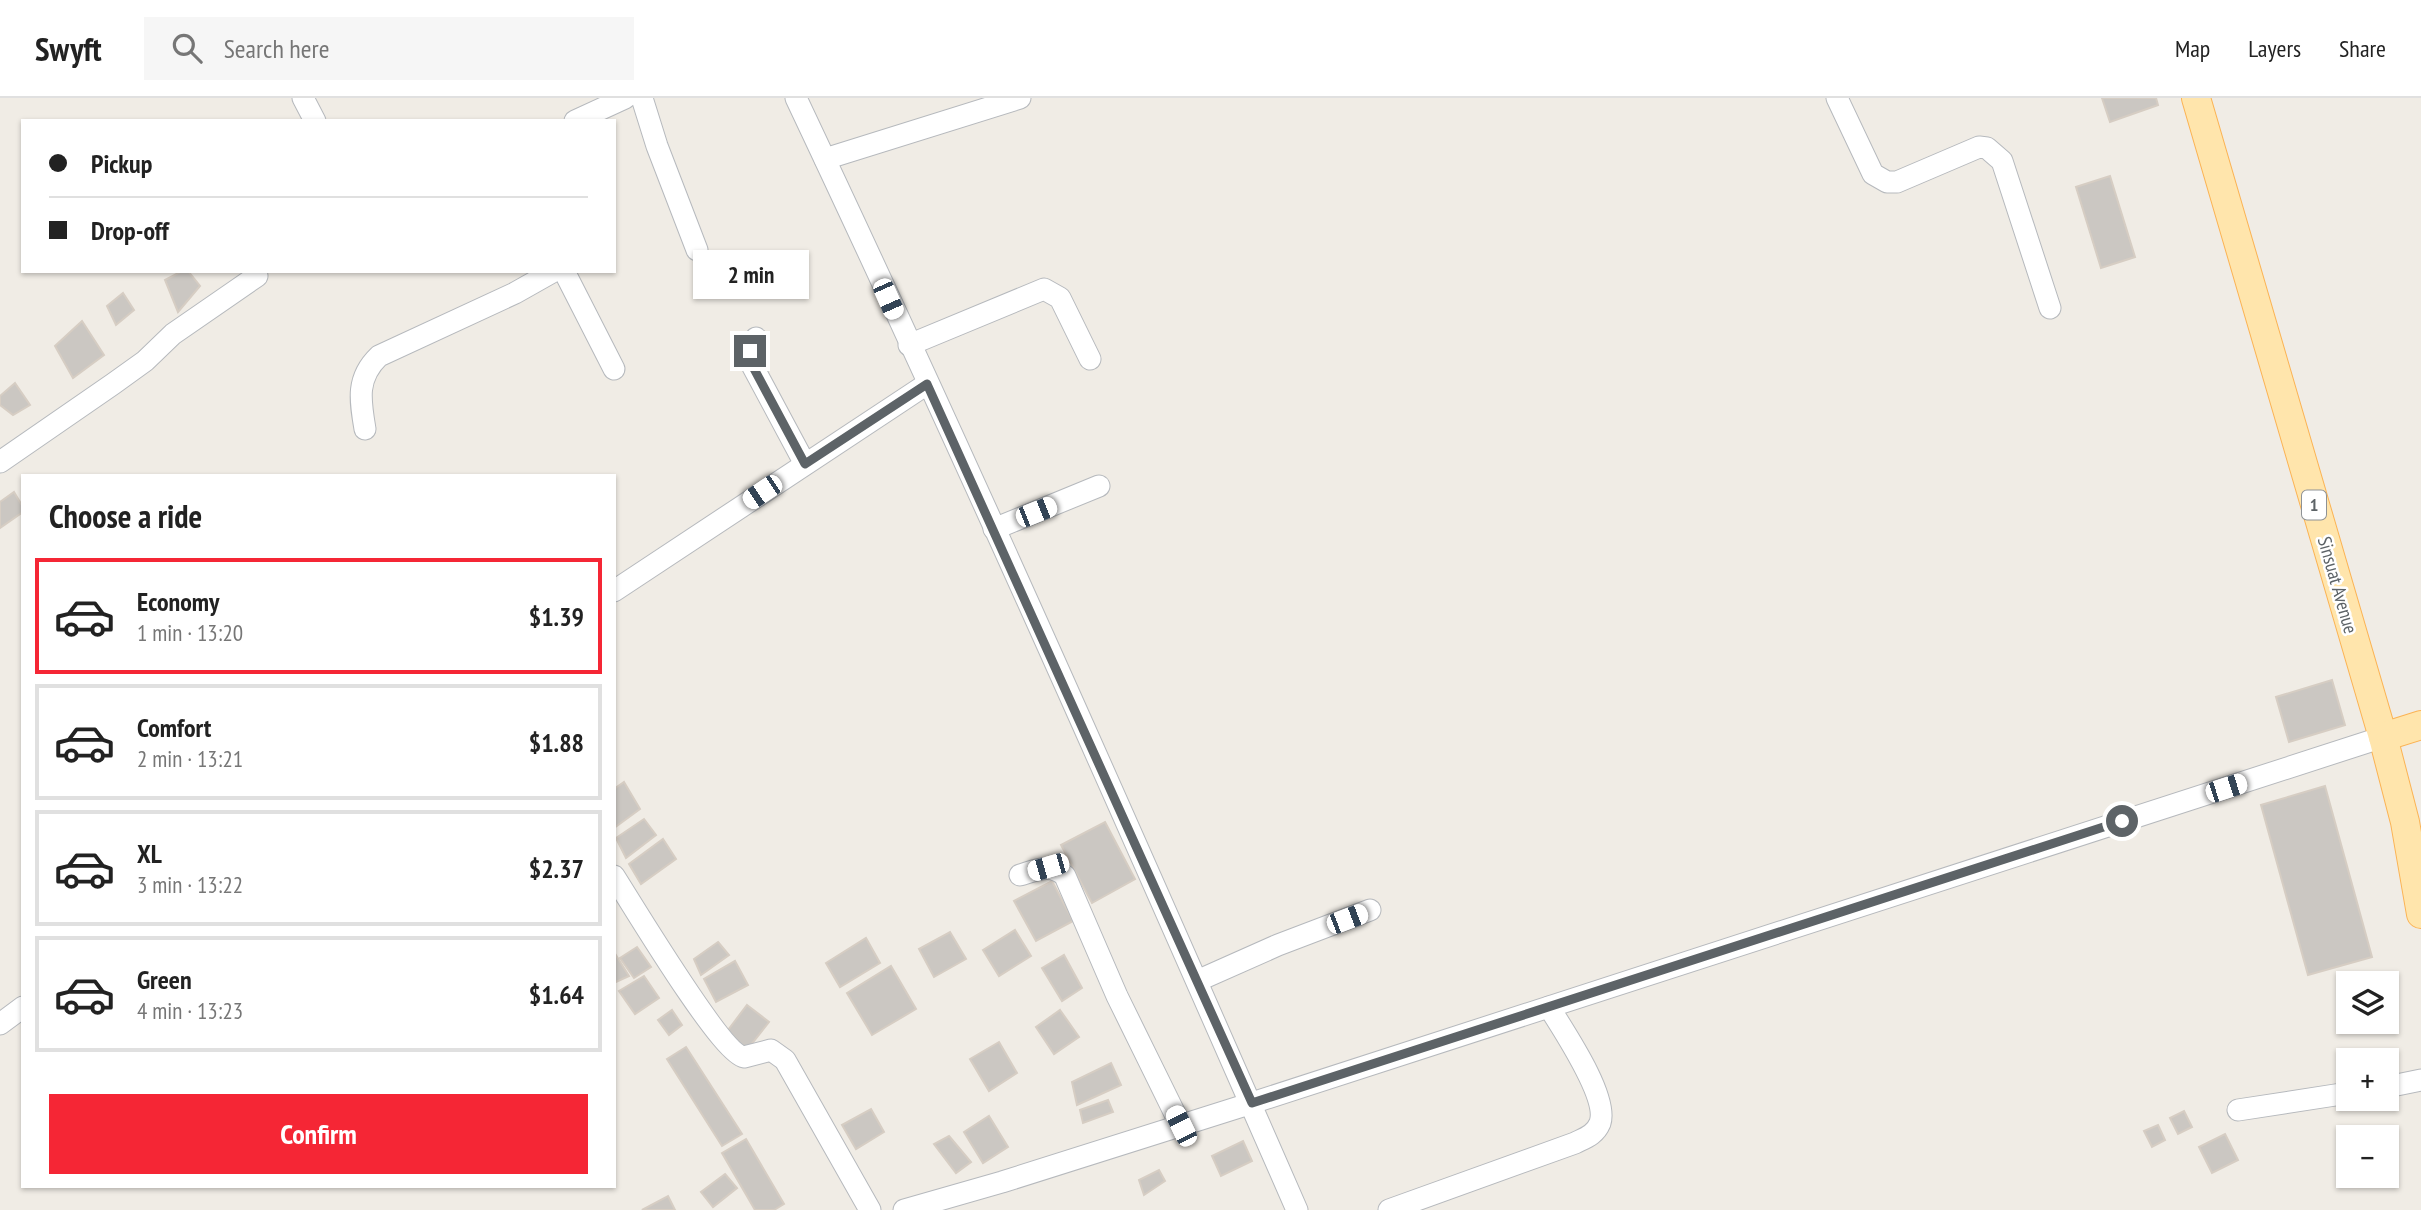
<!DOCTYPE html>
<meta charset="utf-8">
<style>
body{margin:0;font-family:"PT Sans Narrow",sans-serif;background:#f6f6f6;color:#222;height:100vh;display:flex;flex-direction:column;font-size:26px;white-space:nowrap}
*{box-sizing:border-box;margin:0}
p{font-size:23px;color:#767676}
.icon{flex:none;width:38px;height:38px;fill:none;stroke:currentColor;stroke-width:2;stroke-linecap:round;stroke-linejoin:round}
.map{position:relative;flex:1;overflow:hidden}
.drawer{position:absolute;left:21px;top:376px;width:595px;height:714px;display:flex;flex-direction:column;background:#fff;border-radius:0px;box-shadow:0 2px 5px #0004}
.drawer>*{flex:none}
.banner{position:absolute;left:21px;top:21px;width:595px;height:154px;border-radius:0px;box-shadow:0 2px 5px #0004;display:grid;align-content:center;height:154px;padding:0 28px;background:#fff}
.fabs{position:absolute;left:2336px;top:873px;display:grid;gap:14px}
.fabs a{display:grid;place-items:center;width:63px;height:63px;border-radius:0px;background:#fff;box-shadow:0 2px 5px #0004;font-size:35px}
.end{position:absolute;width:32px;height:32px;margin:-16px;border:9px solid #5d6367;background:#fff;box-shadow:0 0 0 4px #fff}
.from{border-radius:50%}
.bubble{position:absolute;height:49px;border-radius:0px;background:#fff;box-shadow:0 2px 5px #0004;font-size:23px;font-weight:800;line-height:49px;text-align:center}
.car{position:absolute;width:21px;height:42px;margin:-21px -10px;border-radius:9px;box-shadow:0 0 5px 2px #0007;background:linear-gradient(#fff 24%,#345 0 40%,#fff 0 76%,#345 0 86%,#fff 0)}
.banner b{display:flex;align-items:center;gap:24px;height:66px;font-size:26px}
.banner b+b{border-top:2px solid #e0e0e0}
.banner i{width:18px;height:18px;background:#222}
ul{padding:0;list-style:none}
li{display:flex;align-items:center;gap:21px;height:116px;margin:0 14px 10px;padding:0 14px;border:4px solid #e0e0e0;border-radius:0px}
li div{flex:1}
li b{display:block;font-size:26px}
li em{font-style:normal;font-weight:800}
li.current{border-color:#f52635}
li>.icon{width:63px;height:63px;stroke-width:1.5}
h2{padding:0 28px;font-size:32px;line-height:84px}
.action{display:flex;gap:14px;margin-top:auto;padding:14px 28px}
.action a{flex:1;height:80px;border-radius:0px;background:#f52635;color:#fff;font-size:28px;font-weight:800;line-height:80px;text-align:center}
header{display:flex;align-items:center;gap:42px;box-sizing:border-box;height:98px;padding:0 35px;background:#fff;border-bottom:2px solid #e0e0e0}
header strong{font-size:33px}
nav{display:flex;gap:38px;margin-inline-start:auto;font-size:24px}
.search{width:490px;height:63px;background:#f6f6f6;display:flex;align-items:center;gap:18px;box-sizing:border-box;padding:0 24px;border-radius:0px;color:#767676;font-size:26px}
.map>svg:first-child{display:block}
</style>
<header>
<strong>Swyft</strong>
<div class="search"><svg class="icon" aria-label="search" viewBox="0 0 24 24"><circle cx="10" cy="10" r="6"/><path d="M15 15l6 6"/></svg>Search here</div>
<nav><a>Map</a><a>Layers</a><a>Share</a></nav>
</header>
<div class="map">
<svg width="2421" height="1112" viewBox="0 0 2421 1112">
<rect width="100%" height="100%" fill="#f0ece5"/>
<!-- building -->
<g fill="#cbc7c2" stroke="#d6cdc3" stroke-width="2">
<path d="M 2102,0 L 2156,0 L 2158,7 L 2110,24 Z"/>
<path d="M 2110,78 L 2135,159 L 2101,170 L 2076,89 Z"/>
<path d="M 182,173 L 188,173 L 200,188 L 178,214 L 165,182 Z"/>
<path d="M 123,195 L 134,212 L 116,227 L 107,208 Z"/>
<path d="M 82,223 L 104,257 L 73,280 L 55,248 Z"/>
<path d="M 15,285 L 30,307 L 13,317 L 0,307 L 0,298 Z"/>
<path d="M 14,394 L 23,409 L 23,414 L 0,430 L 0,404 Z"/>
<path d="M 2332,582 L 2345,627 L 2289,644 L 2276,599 Z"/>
<path d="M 624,684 L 640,711 L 614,730 L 614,691 Z"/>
<path d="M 2325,688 L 2372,859 L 2308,877 L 2261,707 Z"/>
<path d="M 644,721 L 656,737 L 626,760 L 616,740 Z"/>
<path d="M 1105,724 L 1135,781 L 1092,805 L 1061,747 Z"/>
<path d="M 663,741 L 676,761 L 641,786 L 629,766 Z"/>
<path d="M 1052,783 L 1073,823 L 1036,843 L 1014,803 Z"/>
<path d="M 1015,832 L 1031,858 L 999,878 L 983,852 Z"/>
<path d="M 950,834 L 966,861 L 934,879 L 919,851 Z"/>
<path d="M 866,840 L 880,865 L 840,889 L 826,865 Z"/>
<path d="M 718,844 L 729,857 L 701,877 L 694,861 Z"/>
<path d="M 637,849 L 651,869 L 634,880 L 620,860 Z"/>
<path d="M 614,854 L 629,878 L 616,884 L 614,881 Z"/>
<path d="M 1064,857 L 1082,890 L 1062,903 L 1042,870 Z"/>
<path d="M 735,863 L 748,887 L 716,904 L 704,881 Z"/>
<path d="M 891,868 L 916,911 L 872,937 L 847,895 Z"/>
<path d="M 644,878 L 659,900 L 635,916 L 619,893 Z"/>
<path d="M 747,907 L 769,924 L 746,953 L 725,936 Z"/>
<path d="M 672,912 L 682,927 L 669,937 L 658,922 Z"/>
<path d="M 1060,912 L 1079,939 L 1054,956 L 1036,929 Z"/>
<path d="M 999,944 L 1017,975 L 989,993 L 970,961 Z"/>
<path d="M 686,949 L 742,1036 L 722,1048 L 667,961 Z"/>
<path d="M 1111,965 L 1121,987 L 1077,1007 L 1072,984 Z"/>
<path d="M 1108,1002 L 1113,1014 L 1083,1025 L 1080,1012 Z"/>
<path d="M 871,1011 L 884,1034 L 856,1051 L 842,1027 Z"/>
<path d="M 2184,1013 L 2192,1029 L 2178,1036 L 2170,1020 Z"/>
<path d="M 989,1018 L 1008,1049 L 983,1065 L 964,1034 Z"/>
<path d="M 2158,1027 L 2165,1042 L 2152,1049 L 2144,1033 Z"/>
<path d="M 2225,1036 L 2238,1062 L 2212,1075 L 2199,1049 Z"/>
<path d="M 949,1038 L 971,1064 L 956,1075 L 934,1046 Z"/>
<path d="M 746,1041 L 784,1106 L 774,1112 L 755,1112 L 722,1055 Z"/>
<path d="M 1243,1043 L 1252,1063 L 1221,1078 L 1212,1058 Z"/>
<path d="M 1159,1072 L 1165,1083 L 1144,1097 L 1139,1082 Z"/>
<path d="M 725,1076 L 737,1090 L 713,1109 L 701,1094 Z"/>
<path d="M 668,1098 L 675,1112 L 642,1112 Z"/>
</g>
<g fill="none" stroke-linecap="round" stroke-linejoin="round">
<!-- minor casing -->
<g stroke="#b6b9bd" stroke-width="23">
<g id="minor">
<path d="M 303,0 L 315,23"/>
<path d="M 642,0 L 657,48 L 697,152"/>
<path d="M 796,0 C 970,368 1134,740 1297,1112"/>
<path d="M 1837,0 L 1873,76 L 1887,84 L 1897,84 L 1979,49 L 1987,50 L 2002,63 L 2050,210"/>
<path d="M 575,23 L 625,0"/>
<path d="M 825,61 L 1020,0"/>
<path d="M 564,173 L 614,271"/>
<path d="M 756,240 L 750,253 L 752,267 L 805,366"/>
<path d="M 909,247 L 1044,191 L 1060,200 L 1090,261"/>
<path d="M 365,331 C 360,302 356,280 379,258 L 515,195 L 554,173"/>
<path d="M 0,364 L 113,286 L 145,263 L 173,236 L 257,178"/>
<path d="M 994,431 L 1099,388"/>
<path d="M 614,493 L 927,286"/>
<path d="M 1020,777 C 1037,772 1051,765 1065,778 L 1117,898 L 1181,1028"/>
<path d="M 614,778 C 632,806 721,955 744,959 L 771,952 L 785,962 L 870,1112"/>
<path d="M 1197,883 L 1278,847 L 1370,812"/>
<path d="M 0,926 L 23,909"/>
<path d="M 2387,989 L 2421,982"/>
<path d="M 2238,1012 L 2348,995"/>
<path d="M 904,1112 L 1002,1084 L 1252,1005 L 2383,639"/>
<path d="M 1389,1112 L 1575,1045 C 1585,1040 1595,1037 1600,1025 C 1609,999 1563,932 1549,909"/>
</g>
</g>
<!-- major casing -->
<g stroke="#fbb354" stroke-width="30">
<g id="major">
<path d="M 2196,0 L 2383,639 L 2405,724 L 2421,816"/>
<path d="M 2383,639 L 2421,627"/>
</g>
</g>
<!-- minor -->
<use href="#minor" stroke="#fff" stroke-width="21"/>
<!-- major -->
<use href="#major" stroke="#ffe5ac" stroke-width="28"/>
</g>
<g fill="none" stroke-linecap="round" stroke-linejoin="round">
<!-- route -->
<path stroke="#5d6367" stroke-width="9" d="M 750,253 L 752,267 L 805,366 L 927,286 L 1252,1005 L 2122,723"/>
</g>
<g text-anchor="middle" stroke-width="5" stroke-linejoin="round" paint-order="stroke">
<!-- shield labels -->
<rect fill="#fff" stroke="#8e9295" stroke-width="2" x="2302" y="392.5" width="24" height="29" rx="5"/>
<g font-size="18" font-weight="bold" fill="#5d6367">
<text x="2314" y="413">1</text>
</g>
<!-- street labels -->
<g font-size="19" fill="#5d6367" stroke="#fff">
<text transform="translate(2338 487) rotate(74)" y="7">Sinsuat Avenue</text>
</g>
</g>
</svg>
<div class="fabs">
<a><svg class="icon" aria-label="layers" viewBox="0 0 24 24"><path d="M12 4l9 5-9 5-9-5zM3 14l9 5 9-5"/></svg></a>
<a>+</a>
<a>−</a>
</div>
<i class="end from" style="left:2122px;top:723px"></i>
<i class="end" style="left:750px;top:253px"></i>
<div class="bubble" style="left:693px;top:152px;width:116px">2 min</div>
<i class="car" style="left:888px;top:201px;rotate:156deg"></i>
<i class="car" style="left:762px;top:394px;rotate:236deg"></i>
<i class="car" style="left:1036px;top:414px;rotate:68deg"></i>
<i class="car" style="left:2226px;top:690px;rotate:72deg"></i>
<i class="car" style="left:1048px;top:769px;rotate:254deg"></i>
<i class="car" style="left:1347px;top:821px;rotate:69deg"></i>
<i class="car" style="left:1181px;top:1028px;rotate:334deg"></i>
<div class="banner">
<b><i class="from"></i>Pickup</b>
<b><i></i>Drop-off</b>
</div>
<section class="drawer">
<h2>Choose a ride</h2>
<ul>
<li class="current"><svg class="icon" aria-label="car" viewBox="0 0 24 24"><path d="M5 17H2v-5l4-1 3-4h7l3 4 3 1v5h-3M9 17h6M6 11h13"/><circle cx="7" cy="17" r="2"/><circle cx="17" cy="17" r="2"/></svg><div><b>Economy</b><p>1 min · 13:20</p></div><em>$1.39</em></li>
<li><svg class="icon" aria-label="car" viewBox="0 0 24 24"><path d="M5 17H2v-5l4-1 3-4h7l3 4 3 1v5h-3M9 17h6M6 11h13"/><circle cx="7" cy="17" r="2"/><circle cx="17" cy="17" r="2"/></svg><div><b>Comfort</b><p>2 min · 13:21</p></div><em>$1.88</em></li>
<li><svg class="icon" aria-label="car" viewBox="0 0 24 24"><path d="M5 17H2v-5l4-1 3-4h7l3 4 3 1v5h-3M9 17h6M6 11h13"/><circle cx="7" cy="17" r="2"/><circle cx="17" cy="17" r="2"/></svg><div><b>XL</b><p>3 min · 13:22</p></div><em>$2.37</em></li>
<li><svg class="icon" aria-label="car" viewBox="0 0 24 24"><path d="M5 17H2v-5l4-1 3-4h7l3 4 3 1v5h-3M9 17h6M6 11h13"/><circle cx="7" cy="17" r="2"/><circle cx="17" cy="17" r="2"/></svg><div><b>Green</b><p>4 min · 13:23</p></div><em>$1.64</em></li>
</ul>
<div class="action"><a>Confirm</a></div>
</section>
</div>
